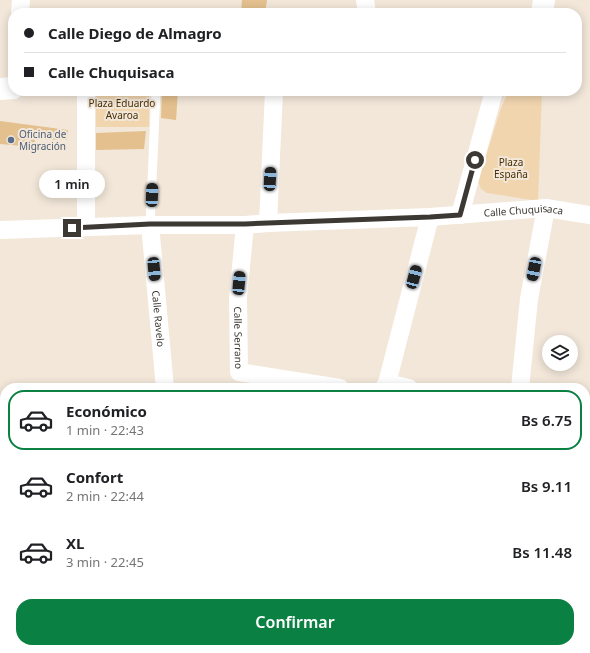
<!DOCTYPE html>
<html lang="es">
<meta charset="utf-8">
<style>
body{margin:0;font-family:"Noto Sans",sans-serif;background:#f6f6f6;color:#202124;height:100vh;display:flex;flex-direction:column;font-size:15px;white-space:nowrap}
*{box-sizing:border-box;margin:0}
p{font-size:13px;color:#757577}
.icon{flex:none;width:22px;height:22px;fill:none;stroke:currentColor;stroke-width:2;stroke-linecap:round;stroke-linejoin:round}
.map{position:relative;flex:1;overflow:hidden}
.sheet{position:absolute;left:0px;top:383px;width:590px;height:270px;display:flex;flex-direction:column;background:#fff;border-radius:16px 16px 0 0;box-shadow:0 2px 10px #0003}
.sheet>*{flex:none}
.banner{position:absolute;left:8px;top:8px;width:574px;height:88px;border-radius:16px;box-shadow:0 2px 10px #0003;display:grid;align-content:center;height:88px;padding:0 16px;background:#fff}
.buttons{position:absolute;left:542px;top:335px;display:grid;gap:8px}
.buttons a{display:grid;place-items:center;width:36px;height:36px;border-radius:50%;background:#fff;box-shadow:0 2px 10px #0003;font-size:20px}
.end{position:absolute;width:18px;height:18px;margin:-9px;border:5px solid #3c3833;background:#fff;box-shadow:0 0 0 2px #fff}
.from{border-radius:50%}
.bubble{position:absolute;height:28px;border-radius:14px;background:#fff;box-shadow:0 2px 10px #0003;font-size:13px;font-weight:600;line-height:28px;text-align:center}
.car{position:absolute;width:12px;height:24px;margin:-12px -6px;border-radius:5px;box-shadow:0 0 3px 1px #0007;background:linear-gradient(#222 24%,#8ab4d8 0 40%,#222 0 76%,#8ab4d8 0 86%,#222 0)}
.banner b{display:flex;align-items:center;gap:14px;height:38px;font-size:15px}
.banner b+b{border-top:1px solid #e0e0e0}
.banner i{width:10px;height:10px;background:#202124}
ul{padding:7px 0 0;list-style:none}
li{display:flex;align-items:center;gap:12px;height:60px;margin:0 8px 6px;padding:0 8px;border:2px solid transparent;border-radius:16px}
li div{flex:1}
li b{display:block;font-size:15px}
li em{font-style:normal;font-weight:600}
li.current{border-color:#0b8043}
li>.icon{width:36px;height:36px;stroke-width:1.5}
.action{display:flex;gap:8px;margin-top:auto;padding:8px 16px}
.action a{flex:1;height:46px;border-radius:16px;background:#0b8043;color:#fff;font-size:16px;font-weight:600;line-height:46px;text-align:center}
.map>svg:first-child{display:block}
</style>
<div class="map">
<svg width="590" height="653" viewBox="0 0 590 653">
<rect width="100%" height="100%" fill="#f2e7d9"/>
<!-- green -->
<g fill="#f1d5af">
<rect x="96" y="91" width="53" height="36"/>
<path d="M 524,91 L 542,91 L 538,201 L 487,193 L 481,189 L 478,181 L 501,108 L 507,95 Z"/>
</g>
<!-- building -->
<g fill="#e3c08e">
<path d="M 242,0 L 267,0 L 265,13 L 241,13 Z"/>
<path d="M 162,91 L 178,91 L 176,120 L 161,118 Z"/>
<path d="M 0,121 L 68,130 L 67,140 L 35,139 L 34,147 L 0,144 Z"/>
<path d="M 146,131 L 144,149 L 96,150 L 96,133 Z"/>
</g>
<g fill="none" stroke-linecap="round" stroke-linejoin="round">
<!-- lane -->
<path stroke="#fff" stroke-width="9" d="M 150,225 L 156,91"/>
<!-- street -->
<g stroke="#fff" stroke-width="18">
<path d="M 365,0 L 367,13"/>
<path d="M 20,13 L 21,0"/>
<path d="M 86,91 L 86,227"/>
<path d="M 460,215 L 494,91"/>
<path d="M 268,223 L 274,91"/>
<path id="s1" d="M 150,225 L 165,388"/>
<path id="s2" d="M 245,225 L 238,298 L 239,372 L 340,388"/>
<path id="s3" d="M 0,230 L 150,225 L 245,225 L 268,223 L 430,217 L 546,208 L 590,215"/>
<path d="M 387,383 L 409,388"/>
<path d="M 384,388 L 387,383 L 430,217"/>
<path d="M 520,388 L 529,299 L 546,208"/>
<path d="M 0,441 L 5,441"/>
<path d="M 585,445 L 590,446"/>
<path d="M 0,591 L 5,590"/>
<path d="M 585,628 L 590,619"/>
<path d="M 108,653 L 108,648"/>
<path d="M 216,653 L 216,648"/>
<path d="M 574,653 L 576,648"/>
</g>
<!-- secondary -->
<g stroke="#fff" stroke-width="22">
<path d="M 542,13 L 544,0"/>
<path d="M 0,89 L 13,88"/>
</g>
</g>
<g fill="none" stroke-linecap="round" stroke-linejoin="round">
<!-- route -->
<path stroke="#3c3833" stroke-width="5" d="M 72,228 L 150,224 L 245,224 L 268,223 L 430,217 L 460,215 L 475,160"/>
</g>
<!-- markers -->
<circle fill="#5c6f8a" stroke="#f2e7d9" stroke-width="1.5" cx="11" cy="140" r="4"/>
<g text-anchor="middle" stroke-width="4" stroke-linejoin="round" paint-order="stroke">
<!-- park labels -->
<g font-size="10" fill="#483007" stroke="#f2e7d9">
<text x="122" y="107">Plaza Eduardo<tspan x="122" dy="12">Avaroa</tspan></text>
<text x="511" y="166">Plaza<tspan x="511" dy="12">España</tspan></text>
</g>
<!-- service labels -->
<g font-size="10" fill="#4e5e75" stroke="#f2e7d9" text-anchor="start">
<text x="19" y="138">Oficina de<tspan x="19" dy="12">Migración</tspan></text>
</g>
<!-- street labels -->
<g font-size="10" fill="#3c3833" stroke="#f2e7d9">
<text dy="4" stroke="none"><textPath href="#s3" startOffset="524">Calle Chuquisaca</textPath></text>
<text dy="4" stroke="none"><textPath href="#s1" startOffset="94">Calle Ravelo</textPath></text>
<text dy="4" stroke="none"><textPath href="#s2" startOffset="113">Calle Serrano</textPath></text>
</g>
</g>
</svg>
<div class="buttons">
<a><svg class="icon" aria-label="layers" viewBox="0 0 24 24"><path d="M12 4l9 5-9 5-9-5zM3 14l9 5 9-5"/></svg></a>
</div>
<i class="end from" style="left:475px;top:160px"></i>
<i class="end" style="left:72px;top:228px"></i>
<div class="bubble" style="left:39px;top:170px;width:66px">1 min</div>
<i class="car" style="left:270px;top:179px;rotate:3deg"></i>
<i class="car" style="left:152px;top:195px;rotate:2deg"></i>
<i class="car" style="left:154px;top:269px;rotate:175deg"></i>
<i class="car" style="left:534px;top:269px;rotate:191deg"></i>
<i class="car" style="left:414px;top:277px;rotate:15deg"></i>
<i class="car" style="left:239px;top:283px;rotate:5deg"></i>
<div class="banner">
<b><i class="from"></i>Calle Diego de Almagro</b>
<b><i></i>Calle Chuquisaca</b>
</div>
<section class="sheet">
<ul>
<li class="current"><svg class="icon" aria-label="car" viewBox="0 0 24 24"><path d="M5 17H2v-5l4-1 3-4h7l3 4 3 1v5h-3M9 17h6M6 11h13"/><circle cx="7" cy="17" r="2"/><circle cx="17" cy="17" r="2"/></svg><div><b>Económico</b><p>1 min · 22:43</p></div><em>Bs 6.75</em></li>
<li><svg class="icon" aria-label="car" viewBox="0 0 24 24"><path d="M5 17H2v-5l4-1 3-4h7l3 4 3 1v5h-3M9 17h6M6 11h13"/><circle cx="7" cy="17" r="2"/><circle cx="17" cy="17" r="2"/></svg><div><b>Confort</b><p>2 min · 22:44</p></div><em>Bs 9.11</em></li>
<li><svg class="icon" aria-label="car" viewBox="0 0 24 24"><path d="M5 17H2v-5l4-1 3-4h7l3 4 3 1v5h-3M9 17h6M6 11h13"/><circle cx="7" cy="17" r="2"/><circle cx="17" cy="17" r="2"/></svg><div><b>XL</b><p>3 min · 22:45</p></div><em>Bs 11.48</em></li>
</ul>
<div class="action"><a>Confirmar</a></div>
</section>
</div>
